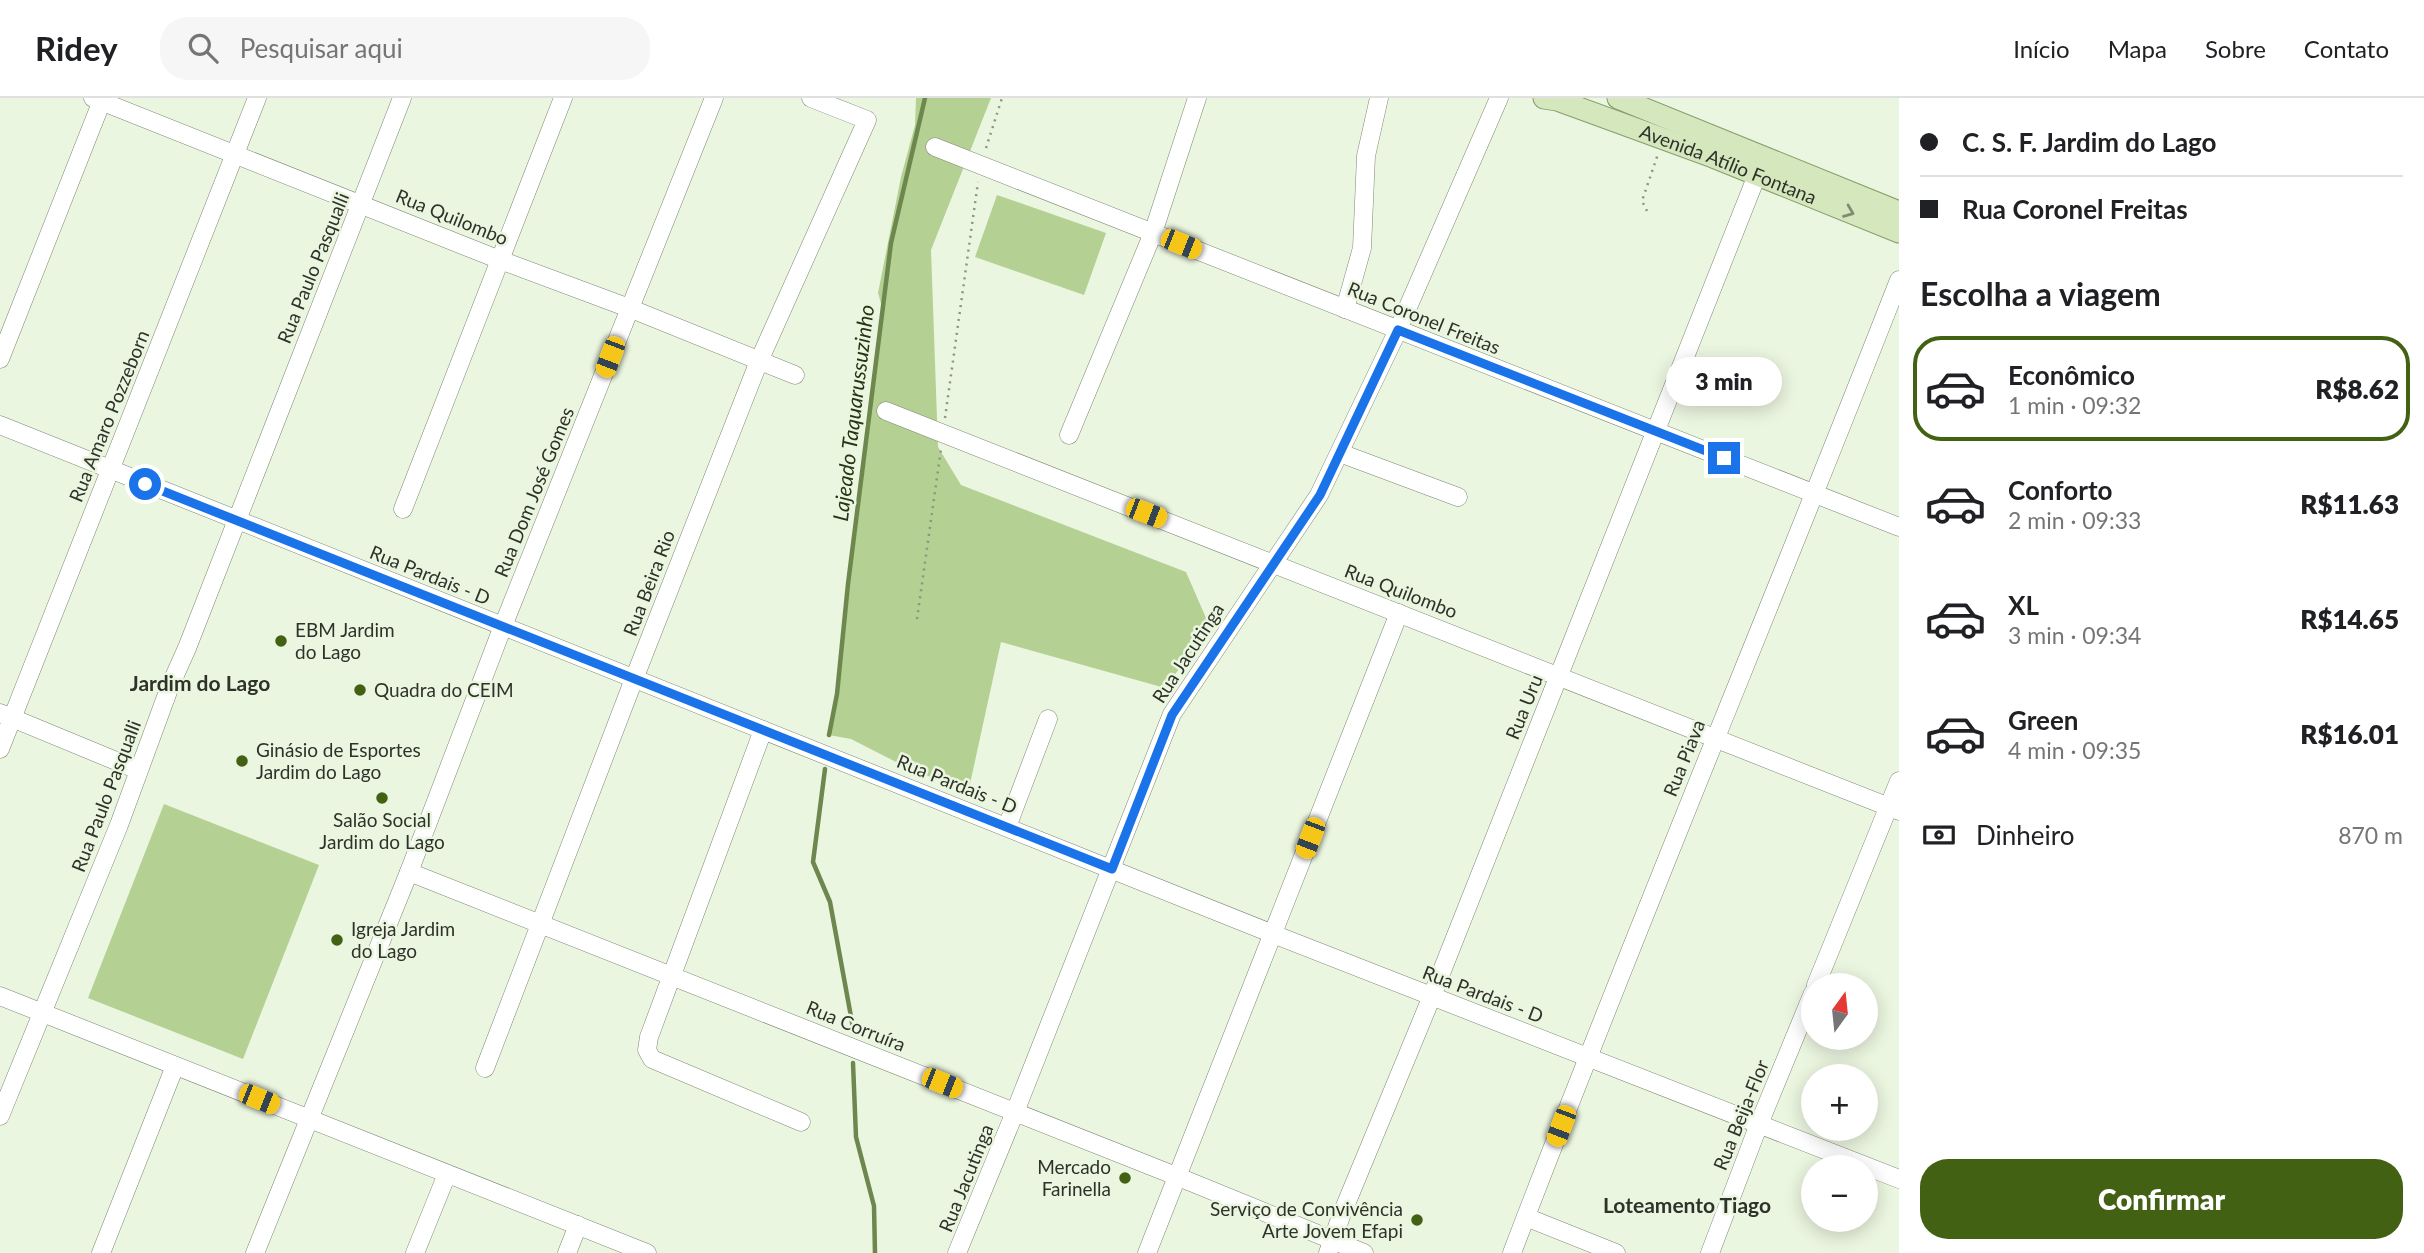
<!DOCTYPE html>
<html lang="pt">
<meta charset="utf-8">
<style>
body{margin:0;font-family:Lato,sans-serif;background:#f6f6f6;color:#202124;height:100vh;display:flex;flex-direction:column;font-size:26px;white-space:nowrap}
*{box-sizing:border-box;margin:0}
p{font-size:23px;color:#757577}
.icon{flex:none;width:38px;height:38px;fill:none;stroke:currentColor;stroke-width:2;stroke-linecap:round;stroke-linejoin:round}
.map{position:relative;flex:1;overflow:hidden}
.side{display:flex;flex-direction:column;background:#fff;width:525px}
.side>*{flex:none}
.banner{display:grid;align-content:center;height:154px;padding:0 21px;background:#fff}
.needle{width:46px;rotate:15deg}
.buttons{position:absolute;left:1801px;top:875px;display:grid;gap:14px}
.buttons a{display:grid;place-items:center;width:77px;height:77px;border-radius:50%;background:#fff;box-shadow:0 4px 18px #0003;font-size:35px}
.end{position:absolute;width:32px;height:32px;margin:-16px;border:9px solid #1a73e8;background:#fff;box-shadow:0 0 0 4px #fff}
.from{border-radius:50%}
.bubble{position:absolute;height:49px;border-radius:24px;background:#fff;box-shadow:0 4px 18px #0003;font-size:23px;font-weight:800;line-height:49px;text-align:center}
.car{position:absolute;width:21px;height:42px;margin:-21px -10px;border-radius:9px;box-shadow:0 0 5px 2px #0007;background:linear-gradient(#f5c518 24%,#345 0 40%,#f5c518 0 76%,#345 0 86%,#f5c518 0)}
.banner b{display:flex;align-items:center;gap:24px;height:66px;font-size:26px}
.banner b+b{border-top:2px solid #e0e0e0}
.banner i{width:18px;height:18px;background:#202124}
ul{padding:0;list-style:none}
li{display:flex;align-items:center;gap:21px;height:105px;margin:0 14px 10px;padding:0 7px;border:4px solid transparent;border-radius:28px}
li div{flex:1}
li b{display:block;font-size:26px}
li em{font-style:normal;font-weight:800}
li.current{border-color:#436113}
li>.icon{width:63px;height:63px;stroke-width:1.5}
h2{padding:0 21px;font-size:32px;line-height:84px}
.pay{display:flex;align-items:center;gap:18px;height:77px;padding:0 21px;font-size:26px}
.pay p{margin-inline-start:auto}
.action{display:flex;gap:14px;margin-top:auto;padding:14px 21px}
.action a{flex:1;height:80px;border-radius:28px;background:#436113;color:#fff;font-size:28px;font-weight:800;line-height:80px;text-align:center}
header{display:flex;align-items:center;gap:42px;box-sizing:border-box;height:98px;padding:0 35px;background:#fff;border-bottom:2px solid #e0e0e0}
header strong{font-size:33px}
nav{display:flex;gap:38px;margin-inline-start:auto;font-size:24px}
.search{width:490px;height:63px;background:#f6f6f6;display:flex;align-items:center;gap:18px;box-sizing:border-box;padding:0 24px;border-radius:28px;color:#757577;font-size:26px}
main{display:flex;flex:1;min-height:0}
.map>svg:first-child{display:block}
</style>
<header>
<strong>Ridey</strong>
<div class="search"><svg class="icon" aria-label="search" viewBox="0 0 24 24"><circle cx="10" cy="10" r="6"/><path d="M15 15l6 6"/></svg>Pesquisar aqui</div>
<nav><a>Início</a><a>Mapa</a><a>Sobre</a><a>Contato</a></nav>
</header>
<main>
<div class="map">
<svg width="1899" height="1155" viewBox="0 0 1899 1155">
<rect width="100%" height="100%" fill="#ebf6e0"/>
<!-- green -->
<g fill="#b4d092">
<path d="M 916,0 L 991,0 L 931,152 L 938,349 L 961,387 L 1186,474 L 1210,529 L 1165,590 L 1001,544 L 968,695 L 898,665 L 851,641 L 829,637 L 837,596 L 848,486 L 883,212 L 878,195 L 901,79 L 915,27 Z"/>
<path d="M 997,97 L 1106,135 L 1084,197 L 975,159 Z"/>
<path d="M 164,706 L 319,767 L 243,961 L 88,900 Z"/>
</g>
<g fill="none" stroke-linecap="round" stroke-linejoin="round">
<!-- stream -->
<g stroke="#6e874e" stroke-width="4.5">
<path d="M 829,637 L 837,596 L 848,486 L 891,145 L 925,0"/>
<path d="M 825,671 L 813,764 L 830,804 L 854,935"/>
<path d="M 853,965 L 856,1039 L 874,1108 L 875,1155"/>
</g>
<!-- minor casing -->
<g stroke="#7e8774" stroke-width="19">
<g id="minor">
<path d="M 93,0 L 500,162 L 629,210 L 795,277"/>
<path d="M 935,49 L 1899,429"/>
<path d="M 1345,211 L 1362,150 L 1366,58 L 1379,0"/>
<path d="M 0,261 L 103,0"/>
<path d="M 886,313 L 1899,713"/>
<path d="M 0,327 L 1273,836 L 1899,1081"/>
<path d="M 1069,337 L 1153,135 L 1197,0"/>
<path d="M 1340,355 L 1458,399"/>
<path d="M 403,411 L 563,0"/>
<path d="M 0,615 L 138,672"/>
<path d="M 763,632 L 649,939 L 647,952 L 652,961 L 801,1024"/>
<path d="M 0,651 L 257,0"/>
<path d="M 1007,729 L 1048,621"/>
<path d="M 409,774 L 1176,1078 L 1364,1155"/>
<path d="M 1816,887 L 1899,683"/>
<path d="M 0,898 L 647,1155"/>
<path d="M 485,970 L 634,581 L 759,263 L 867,22 L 811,0"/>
<path d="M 0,1018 L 119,727 L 170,588 L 187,550 L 402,0"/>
<path d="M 1526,1119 L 1616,1155"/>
<path d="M 101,1155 L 175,968"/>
<path d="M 255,1155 L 409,774 L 503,528 L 714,0"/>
<path d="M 415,1155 L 447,1076"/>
<path d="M 567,1155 L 578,1127"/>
<path d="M 957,1155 L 1015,1014 L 1172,616 L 1319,397 L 1398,232 L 1499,0"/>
<path d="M 1147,1155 L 1399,515"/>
<path d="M 1328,1155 L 1341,1118 L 1432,898 L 1757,77"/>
<path d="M 1512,1155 C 1636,829 1772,507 1899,182"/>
<path d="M 1710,1155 L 1759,1026 L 1813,895"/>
</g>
</g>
<!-- major casing -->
<g stroke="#879d6d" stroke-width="23">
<g id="major">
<path id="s1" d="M 1544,0 L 1557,2 L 1713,59 L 1899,134"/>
<path d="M 1618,0 L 1899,114"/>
</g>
</g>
<!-- path -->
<g stroke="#8c9485" stroke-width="2.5" stroke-dasharray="2 5" stroke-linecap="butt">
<path d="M 986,50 L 1002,0"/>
<path d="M 1647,113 L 1642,103 L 1658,56"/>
<path d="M 945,320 L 978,84"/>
<path d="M 917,521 L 941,351"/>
</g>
<!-- minor -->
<use href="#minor" stroke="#fff" stroke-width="18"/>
<!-- major -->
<use href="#major" stroke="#d4e7bd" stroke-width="21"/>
</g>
<!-- one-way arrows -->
<defs><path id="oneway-chevron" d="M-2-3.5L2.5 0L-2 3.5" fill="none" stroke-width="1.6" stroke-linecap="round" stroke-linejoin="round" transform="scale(1.75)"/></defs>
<use stroke="#818c74" href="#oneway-chevron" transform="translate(1849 114) rotate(22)"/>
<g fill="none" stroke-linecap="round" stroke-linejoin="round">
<!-- route -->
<path stroke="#1a73e8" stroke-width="9" d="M 145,386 L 1112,771 L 1172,617 L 1320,397 L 1398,232 L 1724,360"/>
</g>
<!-- markers -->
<g fill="#436113" stroke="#ebf6e0" stroke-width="2.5">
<circle cx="281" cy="543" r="7"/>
<circle cx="360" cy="592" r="7"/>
<circle cx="242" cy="663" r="7"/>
<circle cx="382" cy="700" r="7"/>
<circle cx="337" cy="842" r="7"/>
<circle cx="1125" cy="1080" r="7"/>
<circle cx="1417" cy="1122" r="7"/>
</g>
<g text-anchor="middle" stroke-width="5" stroke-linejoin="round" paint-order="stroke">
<!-- street labels -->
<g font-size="19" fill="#2e322a" stroke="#ebf6e0">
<text dy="7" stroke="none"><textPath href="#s1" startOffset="196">Avenida Atílio Fontana</textPath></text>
<text transform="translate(452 119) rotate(22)" y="7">Rua Quilombo</text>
<text transform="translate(313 170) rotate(-68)" y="7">Rua Paulo Pasqualli</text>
<text transform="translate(1424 220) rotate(22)" y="7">Rua Coronel Freitas</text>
<text transform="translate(109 318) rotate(-68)" y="7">Rua Amaro Pozzeborn</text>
<text transform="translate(534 394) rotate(-68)" y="7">Rua Dom José Gomes</text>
<text transform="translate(430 477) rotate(22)" y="7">Rua Pardais - D</text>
<text transform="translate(649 485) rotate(-69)" y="7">Rua Beira Rio</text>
<text transform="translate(1401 493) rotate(21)" y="7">Rua Quilombo</text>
<text transform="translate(1188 555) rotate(-57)" y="7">Rua Jacutinga</text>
<text transform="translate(1524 609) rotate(-68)" y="7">Rua Uru</text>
<text transform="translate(1684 660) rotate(-68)" y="7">Rua Piava</text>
<text transform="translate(957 686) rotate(22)" y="7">Rua Pardais - D</text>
<text transform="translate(106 698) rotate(-69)" y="7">Rua Paulo Pasqualli</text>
<text transform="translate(1483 896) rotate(21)" y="7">Rua Pardais - D</text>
<text transform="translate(856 928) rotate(22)" y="7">Rua Corruíra</text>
<text transform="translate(1741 1017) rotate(-68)" y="7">Rua Beija-Flor</text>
<text transform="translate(966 1080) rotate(-68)" y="7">Rua Jacutinga</text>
</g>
<!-- poi labels -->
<g font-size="19" fill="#2e322a" stroke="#ebf6e0" text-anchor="start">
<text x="295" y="539">EBM Jardim<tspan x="295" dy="22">do Lago</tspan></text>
<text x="374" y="599">Quadra do CEIM</text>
<text x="256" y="659">Ginásio de Esportes<tspan x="256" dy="22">Jardim do Lago</tspan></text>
<text x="382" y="729" text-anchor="middle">Salão Social<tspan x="382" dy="22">Jardim do Lago</tspan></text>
<text x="351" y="838">Igreja Jardim<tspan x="351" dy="22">do Lago</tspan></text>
<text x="1111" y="1076" text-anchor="end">Mercado<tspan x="1111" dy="22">Farinella</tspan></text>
<text x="1403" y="1118" text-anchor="end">Serviço de Convivência<tspan x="1403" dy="22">Arte Jovem Efapi</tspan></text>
</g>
<!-- water labels -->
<g font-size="21" font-style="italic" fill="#273514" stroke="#ebf6e0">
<text transform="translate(854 315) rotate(-83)" y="7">Lajeado Taquarussuzinho</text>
</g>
<!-- neighbourhood labels -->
<g font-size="21" font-weight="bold" fill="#2e322a" stroke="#ebf6e0">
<text x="200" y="593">Jardim do Lago</text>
<text x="1687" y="1115">Loteamento Tiago</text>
</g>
</g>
</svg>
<div class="buttons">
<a><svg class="needle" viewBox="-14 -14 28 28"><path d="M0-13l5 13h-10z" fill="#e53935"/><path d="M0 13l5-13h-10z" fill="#757577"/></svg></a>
<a>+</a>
<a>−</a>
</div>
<i class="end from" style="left:145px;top:386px"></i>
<i class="end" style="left:1724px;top:360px"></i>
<div class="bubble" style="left:1666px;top:259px;width:116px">3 min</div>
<i class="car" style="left:1181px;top:146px;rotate:112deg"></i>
<i class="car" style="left:610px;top:259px;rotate:201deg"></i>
<i class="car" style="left:1146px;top:415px;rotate:111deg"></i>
<i class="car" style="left:1310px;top:740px;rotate:201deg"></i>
<i class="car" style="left:942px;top:985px;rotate:112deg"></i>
<i class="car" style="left:259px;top:1001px;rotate:112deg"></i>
<i class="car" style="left:1561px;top:1028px;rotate:201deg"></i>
</div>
<section class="side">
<div class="banner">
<b><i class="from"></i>C. S. F. Jardim do Lago</b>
<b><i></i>Rua Coronel Freitas</b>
</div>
<h2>Escolha a viagem</h2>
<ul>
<li class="current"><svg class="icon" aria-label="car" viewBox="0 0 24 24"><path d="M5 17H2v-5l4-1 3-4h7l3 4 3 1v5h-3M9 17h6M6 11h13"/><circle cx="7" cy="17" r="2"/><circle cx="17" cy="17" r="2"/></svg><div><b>Econômico</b><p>1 min · 09:32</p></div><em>R$8.62</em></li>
<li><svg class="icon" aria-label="car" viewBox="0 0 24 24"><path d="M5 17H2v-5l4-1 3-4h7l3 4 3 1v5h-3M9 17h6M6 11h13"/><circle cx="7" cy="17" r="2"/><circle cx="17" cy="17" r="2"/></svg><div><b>Conforto</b><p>2 min · 09:33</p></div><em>R$11.63</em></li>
<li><svg class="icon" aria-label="car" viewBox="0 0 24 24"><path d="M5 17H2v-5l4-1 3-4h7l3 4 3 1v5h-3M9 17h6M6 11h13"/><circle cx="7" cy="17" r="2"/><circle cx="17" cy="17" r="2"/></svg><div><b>XL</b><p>3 min · 09:34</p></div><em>R$14.65</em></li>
<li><svg class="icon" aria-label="car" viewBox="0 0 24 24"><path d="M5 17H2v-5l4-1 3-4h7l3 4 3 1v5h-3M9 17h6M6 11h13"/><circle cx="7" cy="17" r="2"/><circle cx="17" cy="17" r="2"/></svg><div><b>Green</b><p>4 min · 09:35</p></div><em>R$16.01</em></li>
</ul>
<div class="pay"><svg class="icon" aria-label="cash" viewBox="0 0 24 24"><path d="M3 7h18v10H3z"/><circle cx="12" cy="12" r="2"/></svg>Dinheiro<p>870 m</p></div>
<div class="action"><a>Confirmar</a></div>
</section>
</main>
